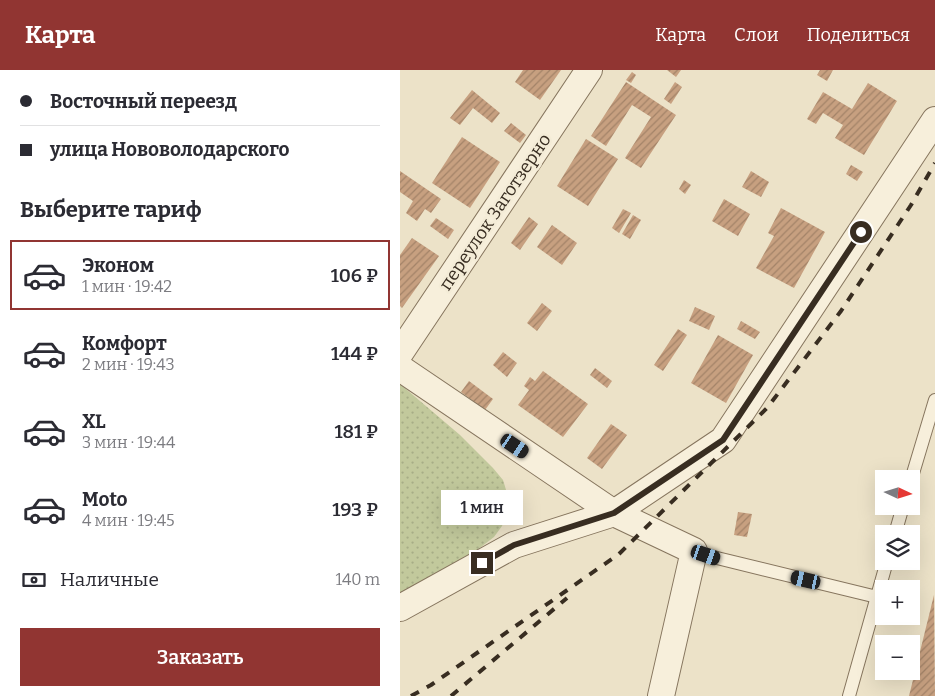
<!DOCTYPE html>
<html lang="ru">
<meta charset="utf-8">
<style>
body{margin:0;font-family:Bitter,serif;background:#f7f7f7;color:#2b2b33;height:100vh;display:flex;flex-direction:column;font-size:19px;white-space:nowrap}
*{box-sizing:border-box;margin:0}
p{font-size:16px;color:#7c7c81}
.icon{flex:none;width:28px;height:28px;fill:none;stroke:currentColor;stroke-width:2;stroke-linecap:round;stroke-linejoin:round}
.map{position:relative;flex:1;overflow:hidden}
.details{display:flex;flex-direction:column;background:#fff;width:400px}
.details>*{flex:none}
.hud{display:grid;align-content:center;height:110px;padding:0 20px;background:#fff}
.needle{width:32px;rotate:94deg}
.tools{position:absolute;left:475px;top:400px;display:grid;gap:10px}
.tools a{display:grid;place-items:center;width:45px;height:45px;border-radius:0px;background:#fff;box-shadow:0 5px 20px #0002;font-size:25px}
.end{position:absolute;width:22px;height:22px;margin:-11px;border:6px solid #382d21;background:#fff;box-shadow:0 0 0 2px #fff}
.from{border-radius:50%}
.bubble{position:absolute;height:35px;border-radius:0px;background:#fff;box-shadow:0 5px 20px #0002;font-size:16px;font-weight:600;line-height:35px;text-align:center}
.car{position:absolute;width:15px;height:30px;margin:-15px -8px;border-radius:6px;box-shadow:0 0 4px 1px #0007;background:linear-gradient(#222 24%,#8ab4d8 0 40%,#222 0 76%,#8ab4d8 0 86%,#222 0)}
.hud b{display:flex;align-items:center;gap:18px;height:48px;font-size:19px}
.hud b+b{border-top:1px solid #e1e1e2}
.hud i{width:12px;height:12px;background:#2b2b33}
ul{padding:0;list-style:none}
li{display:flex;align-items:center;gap:15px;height:70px;margin:0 10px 8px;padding:0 10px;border:2px solid transparent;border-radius:0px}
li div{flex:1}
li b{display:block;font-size:19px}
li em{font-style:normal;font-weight:600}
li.on{border-color:#913532}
li>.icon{width:45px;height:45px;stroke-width:1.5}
h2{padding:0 20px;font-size:22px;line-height:60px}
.pay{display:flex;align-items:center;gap:12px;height:55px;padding:0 20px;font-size:19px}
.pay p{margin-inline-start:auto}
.primary-button{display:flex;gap:10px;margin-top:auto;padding:10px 20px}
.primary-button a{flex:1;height:58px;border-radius:0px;background:#913532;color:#fff;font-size:20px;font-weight:600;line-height:58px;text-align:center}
header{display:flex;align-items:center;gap:30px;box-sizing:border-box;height:70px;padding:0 25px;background:#913532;color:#fff}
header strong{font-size:24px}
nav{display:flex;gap:28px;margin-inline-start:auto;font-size:18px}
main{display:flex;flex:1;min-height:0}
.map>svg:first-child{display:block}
</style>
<header>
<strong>Карта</strong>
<nav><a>Карта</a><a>Слои</a><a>Поделиться</a></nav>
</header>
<main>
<section class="details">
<div class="hud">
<b><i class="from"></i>Восточный переезд</b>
<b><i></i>улица Нововолодарского</b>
</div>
<h2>Выберите тариф</h2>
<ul>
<li class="on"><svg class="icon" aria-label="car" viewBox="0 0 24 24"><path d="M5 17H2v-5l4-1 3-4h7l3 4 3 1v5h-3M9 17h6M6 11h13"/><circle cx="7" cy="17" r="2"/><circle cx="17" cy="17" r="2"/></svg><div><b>Эконом</b><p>1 мин · 19:42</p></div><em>106 ₽</em></li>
<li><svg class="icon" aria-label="car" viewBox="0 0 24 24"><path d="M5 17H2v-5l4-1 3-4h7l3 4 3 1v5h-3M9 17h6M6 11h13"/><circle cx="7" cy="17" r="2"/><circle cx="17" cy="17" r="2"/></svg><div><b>Комфорт</b><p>2 мин · 19:43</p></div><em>144 ₽</em></li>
<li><svg class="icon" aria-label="car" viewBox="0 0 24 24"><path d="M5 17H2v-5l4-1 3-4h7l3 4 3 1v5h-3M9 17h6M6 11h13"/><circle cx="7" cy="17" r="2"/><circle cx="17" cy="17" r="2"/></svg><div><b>XL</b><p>3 мин · 19:44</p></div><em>181 ₽</em></li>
<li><svg class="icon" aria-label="car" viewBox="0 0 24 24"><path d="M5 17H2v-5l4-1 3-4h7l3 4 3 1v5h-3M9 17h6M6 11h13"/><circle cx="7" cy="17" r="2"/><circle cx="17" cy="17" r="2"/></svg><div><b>Moto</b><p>4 мин · 19:45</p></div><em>193 ₽</em></li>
</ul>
<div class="pay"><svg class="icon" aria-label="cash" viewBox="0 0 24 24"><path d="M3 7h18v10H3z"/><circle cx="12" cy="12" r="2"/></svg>Наличные<p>140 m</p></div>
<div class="primary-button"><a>Заказать</a></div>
</section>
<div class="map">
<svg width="535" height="626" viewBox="0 0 535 626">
<defs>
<pattern id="grass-dots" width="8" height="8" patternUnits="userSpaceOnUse" patternTransform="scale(1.25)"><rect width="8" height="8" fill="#c2c99c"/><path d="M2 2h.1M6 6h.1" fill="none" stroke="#a7ad86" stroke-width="1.8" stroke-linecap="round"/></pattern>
<pattern id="building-hatch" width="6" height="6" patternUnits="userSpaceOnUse" patternTransform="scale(1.25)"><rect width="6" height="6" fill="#c7a080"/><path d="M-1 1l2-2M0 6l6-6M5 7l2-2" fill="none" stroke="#a38368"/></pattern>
</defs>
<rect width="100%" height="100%" fill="#ece2c8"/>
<!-- grass -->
<path fill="url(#grass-dots)" d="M 0,314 L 60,365 L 93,398 L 103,410 L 107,423 L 107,444 L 102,456 L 94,467 L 72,484 L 0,528 Z"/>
<!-- building -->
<g fill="url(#building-hatch)">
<path d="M 123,0 L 161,0 L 140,30 L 115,12 Z"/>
<path d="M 267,0 L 281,0 L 276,7 Z"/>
<path d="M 420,0 L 433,0 L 427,11 L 417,5 Z"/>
<path d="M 232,2 L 236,5 L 231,13 L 226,10 Z"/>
<path d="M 226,12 L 276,45 L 241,98 L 225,88 L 251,47 L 232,35 L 206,76 L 191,66 Z"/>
<path d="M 275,12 L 282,17 L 271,34 L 264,29 Z"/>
<path d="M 468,13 L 497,31 L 464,85 L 435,68 L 443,55 L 423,43 L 416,54 L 407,49 L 423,22 L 452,39 Z"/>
<path d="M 72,20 L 100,43 L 92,53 L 73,38 L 60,55 L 50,48 Z"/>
<path d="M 111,53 L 126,65 L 120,73 L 104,61 Z"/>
<path d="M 62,67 L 100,92 L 70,138 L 32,113 Z"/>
<path d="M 186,69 L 218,89 L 188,136 L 157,116 Z"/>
<path d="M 451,95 L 463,102 L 457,111 L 446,104 Z"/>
<path d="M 0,101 L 41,129 L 31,143 L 25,139 L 17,151 L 6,143 L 13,131 L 0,122 Z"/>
<path d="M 351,101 L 369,112 L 361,127 L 342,117 Z"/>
<path d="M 284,110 L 291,115 L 285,124 L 279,119 Z"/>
<path d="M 324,129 L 350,144 L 338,166 L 312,151 Z"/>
<path d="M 381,138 L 425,162 L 394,218 L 356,198 L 374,166 L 368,163 Z"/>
<path d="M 223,139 L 231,143 L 219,163 L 212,158 Z"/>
<path d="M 233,145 L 241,150 L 230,169 L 222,164 Z"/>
<path d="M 129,147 L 138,154 L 120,180 L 111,173 Z"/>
<path d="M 36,148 L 54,160 L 48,169 L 30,156 Z"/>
<path d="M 152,155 L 177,173 L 162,195 L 137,177 Z"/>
<path d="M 12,168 L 39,186 L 2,238 L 0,236 L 0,185 Z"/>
<path d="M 142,233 L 152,241 L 137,261 L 127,253 Z"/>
<path d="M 295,237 L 315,246 L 309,260 L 289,251 Z"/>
<path d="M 341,251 L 360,262 L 355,269 L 337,259 Z"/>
<path d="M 278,259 L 287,265 L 263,301 L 254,295 Z"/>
<path d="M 318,265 L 353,285 L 326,333 L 291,313 Z"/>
<path d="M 103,282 L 117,293 L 107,307 L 93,295 Z"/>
<path d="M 195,298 L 212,311 L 207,318 L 190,305 Z"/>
<path d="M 143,301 L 188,334 L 163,367 L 118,335 L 129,320 L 124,316 L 130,307 L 135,311 Z"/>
<path d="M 69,311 L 93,329 L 85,340 L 61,322 Z"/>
<path d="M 211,354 L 227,365 L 202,399 L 187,388 Z"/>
<path d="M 338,442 L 352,444 L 347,467 L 334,465 Z"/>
<path d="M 534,525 L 535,626 L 509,626 Z"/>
</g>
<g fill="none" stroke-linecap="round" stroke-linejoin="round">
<!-- lane casing -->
<g stroke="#86755e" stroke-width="14">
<g id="lane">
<path d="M 511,410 L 535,330"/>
<path d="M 495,464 L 503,436"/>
<path d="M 294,481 L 317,488 L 477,527"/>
<path d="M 449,626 L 487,491"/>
</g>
</g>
<!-- street casing -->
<g stroke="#86755e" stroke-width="28">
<g id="street">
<path d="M 0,283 L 189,0"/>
<path d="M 0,298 L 214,443 L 294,481 L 261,626"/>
<path d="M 0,538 L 114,475 L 214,443 L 323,370 L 535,50"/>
</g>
</g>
<!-- lane -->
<use href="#lane" stroke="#f7efdb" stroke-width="12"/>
<!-- street -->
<use href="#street" stroke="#f7efdb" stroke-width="26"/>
<!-- rail -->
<g stroke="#382d21" stroke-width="4" stroke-dasharray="9 9" stroke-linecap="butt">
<path d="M 11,626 L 31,615 L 219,484 L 367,338 L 441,241 L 511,135 L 535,93"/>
<path d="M 51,626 L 167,528"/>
</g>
</g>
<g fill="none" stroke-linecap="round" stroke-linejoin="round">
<!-- route -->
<path stroke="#382d21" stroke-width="6" d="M 82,493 L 114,475 L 214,443 L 323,370 L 461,162"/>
</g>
<g text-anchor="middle" stroke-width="5" stroke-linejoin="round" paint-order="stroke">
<!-- street labels -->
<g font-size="18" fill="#382d21" stroke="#f4ecd7">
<text transform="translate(95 142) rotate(-56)" y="6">переулок Заготзерно</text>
</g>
</g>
</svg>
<div class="tools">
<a><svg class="needle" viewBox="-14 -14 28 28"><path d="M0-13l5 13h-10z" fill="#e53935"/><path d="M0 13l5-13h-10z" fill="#7c7c81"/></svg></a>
<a><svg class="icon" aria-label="layers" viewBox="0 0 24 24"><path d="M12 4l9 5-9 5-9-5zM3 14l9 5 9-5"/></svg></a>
<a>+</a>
<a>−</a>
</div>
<i class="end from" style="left:461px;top:162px"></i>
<i class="end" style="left:82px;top:493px"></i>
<div class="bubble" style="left:41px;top:420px;width:82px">1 мин</div>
<i class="car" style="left:115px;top:376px;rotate:124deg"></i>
<i class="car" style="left:306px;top:485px;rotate:109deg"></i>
<i class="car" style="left:406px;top:510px;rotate:283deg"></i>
</div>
</main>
